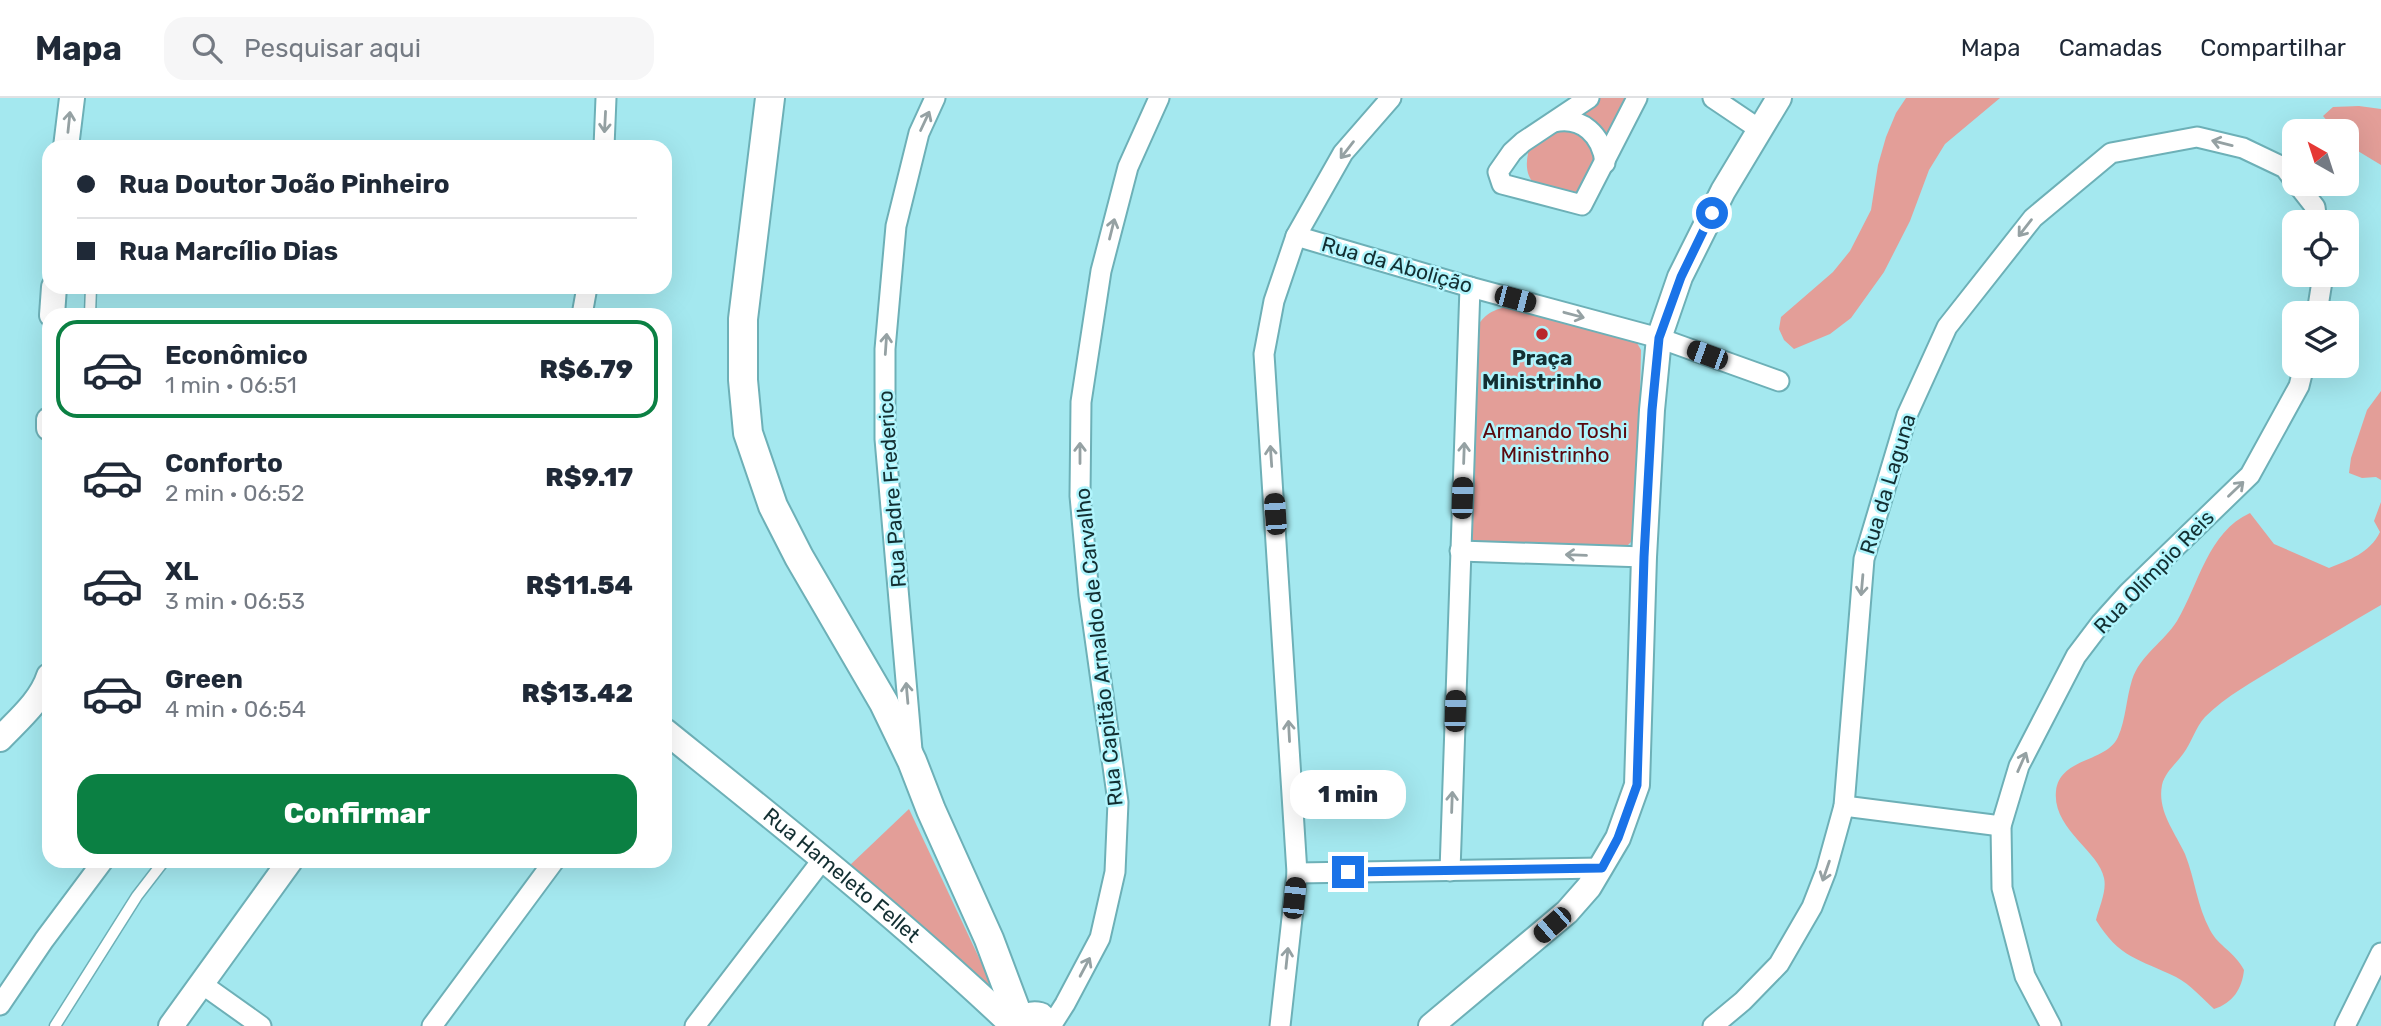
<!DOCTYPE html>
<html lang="pt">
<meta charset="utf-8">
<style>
body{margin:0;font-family:Rubik,sans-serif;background:#f6f6f7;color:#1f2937;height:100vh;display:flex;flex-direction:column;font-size:26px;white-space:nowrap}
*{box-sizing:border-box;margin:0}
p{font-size:23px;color:#747a83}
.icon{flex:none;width:38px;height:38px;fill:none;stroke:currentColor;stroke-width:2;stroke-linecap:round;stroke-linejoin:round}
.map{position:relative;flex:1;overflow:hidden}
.side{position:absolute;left:42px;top:210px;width:630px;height:560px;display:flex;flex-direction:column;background:#fff;border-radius:21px;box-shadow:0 7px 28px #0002}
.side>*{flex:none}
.hud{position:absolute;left:42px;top:42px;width:630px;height:154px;border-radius:21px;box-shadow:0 7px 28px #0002;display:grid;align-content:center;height:154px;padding:0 35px;background:#fff}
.needle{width:46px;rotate:321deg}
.buttons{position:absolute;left:2282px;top:21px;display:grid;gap:14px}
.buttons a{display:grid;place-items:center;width:77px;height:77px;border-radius:14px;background:#fff;box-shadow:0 7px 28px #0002;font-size:35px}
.end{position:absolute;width:32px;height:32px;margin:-16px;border:9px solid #1a73e8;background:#fff;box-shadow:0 0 0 4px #fff}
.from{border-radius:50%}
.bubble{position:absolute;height:49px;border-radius:21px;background:#fff;box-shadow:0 7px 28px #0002;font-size:23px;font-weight:800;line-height:49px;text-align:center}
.car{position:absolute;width:21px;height:42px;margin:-21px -10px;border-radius:9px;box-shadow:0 0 5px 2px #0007;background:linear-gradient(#222 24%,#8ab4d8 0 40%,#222 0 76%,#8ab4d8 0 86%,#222 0)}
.hud b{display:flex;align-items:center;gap:24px;height:66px;font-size:26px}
.hud b+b{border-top:2px solid #e0e1e3}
.hud i{width:18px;height:18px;background:#1f2937}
ul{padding:12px 0 0;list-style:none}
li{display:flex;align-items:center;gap:21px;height:98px;margin:0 14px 10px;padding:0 21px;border:4px solid transparent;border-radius:21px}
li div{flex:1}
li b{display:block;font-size:26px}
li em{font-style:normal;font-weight:800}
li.on{border-color:#0b8043}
li>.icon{width:63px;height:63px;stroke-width:1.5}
.action{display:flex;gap:14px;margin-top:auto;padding:14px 35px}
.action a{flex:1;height:80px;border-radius:21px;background:#0b8043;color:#fff;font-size:28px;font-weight:800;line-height:80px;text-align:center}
header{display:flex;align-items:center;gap:42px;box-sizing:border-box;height:98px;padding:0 35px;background:#fff;border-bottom:2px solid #e0e1e3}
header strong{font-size:33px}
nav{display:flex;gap:38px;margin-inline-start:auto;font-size:24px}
.search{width:490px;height:63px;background:#f6f6f7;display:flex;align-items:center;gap:18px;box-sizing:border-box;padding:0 24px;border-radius:21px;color:#747a83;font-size:26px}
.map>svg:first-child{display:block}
</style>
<header>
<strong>Mapa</strong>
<div class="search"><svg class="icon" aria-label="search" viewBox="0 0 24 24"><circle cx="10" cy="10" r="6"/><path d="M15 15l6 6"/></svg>Pesquisar aqui</div>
<nav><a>Mapa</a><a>Camadas</a><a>Compartilhar</a></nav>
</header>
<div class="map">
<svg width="2381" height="928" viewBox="0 0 2381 928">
<rect width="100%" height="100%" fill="#a4e8ef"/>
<!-- green -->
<g fill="#e39e98">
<path d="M 1592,0 L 1635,0 L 1606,59 L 1573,21 Z"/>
<path d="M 1906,0 L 2000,0 L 1945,46 L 1929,72 L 1910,123 L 1884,174 L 1851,220 L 1830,236 L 1794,251 L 1784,242 L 1779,231 L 1781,219 L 1833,174 L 1850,153 L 1871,112 L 1878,67 L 1886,39 L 1896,15 Z"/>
<path d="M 2359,8 L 2381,11 L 2381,67 L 2348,47 L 2347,33 L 2336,33 L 2323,18 L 2333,9 Z"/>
<path d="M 1570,26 L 1601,57 L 1580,96 C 1569,100 1564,98 1553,94 C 1548,93 1540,91 1537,88 C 1523,78 1526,59 1531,45 Z"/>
<path d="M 1506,209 L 1626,237 L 1637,245 L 1641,252 L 1637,438 L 1627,448 L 1476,448 L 1469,440 L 1473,236 C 1481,220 1488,213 1506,209 Z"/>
<path d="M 2381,293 L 2381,382 L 2376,379 L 2362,380 L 2349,375 L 2351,360 L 2367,312 Z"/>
<path d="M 2381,404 L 2381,507 C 2347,527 2313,547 2280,567 C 2254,583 2226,598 2205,619 C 2195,630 2192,644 2183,656 C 2176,666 2165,674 2162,687 C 2157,713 2175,734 2185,756 C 2195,781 2197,808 2210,832 C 2219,849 2234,853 2244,872 C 2242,891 2233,905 2214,911 C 2202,900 2191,887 2176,879 C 2139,861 2119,860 2096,822 C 2099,809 2107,793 2104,780 C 2099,753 2052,731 2056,693 C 2060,659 2106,665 2118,639 C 2126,621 2126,601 2132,582 C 2140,557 2164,544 2177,523 C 2199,486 2208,434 2250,415 L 2274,446 L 2329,470 C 2349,462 2370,455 2380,434 L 2374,423 Z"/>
<path d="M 909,711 L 997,898 L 848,769 Z"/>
</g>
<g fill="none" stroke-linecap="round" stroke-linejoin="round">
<!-- service casing -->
<g stroke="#6db0b7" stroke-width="13">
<g id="service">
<path d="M 90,217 L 91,189"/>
<path d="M 55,928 L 137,798 L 164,763"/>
</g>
</g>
<!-- minor casing -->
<g stroke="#6db0b7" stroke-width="23">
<g id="minor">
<path d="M 1589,0 L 1523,44 L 1512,54 L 1498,74 L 1502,86 L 1582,107 L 1637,0"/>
<path d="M 1713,0 L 1759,31"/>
<path d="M 1554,24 C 1582,18 1602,37 1605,65"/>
<path d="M 604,49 L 606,0"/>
<path d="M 2297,86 L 2315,109 L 2317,124"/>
<path d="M 1296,138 L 1470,189 L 1659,240 L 1779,283"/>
<path d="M 2317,215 L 2323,177"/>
<path d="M 582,217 L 587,189"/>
<path d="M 1460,453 L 1644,459"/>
<path d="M 912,652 L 885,341 L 885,251 L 896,128 L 919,35 L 935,0"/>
<path d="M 1844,708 L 2001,728"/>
<path d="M 1450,773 L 1470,189"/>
<path d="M 1297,775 L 1602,770"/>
<path d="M 202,886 L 261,928"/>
<path d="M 0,907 L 44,842 L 103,763"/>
<path d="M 432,928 L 554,763"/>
<path d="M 695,928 L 823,761"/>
<path d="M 1051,928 L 1065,906 L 1100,840 L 1115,774 L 1118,704 L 1089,497 L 1080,398 L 1081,304 L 1101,173 L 1128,69 L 1159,0"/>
<path d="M 1280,928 L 1297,775 L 1264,256 L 1274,203 L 1296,138 L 1343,55 L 1391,0"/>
<path d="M 1713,928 L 1743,903 L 1779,866 L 1812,809 L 1826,773 L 1844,708 L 1864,461 L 1907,317 L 1947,229 L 2033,120 L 2111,55 L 2197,39 L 2243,50 L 2285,70 L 2294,82"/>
<path d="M 2051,928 L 2025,878 L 2002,790 L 2001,728 L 2019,668 L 2076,558 L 2101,525 L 2128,495 L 2250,377 L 2299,288 L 2304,268"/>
<path d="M 2345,928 L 2381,855"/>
</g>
</g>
<!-- tertiary casing -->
<g stroke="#6db0b7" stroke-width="28">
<g id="tertiary">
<path d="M 66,49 L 72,0"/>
<path d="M 52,217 L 54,189"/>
<path d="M 49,322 L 49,330"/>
<path id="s1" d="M 665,633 C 783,728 903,823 1013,928"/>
<path d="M 0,641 C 18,622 41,603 49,578"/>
<path d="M 171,928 L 290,763"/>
<path d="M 1431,928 L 1567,814 L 1589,789 L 1618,740 L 1637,687 L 1644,459 L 1652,312 L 1659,240 L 1680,179 L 1723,93 L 1779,0"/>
</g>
</g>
<!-- secondary casing -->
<g stroke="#6db0b7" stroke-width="32">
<g id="secondary">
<path d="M 770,0 L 743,221 L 743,282 L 748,335 L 773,408 L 799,459 L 884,605 L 912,663 L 931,712 L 989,841 L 1021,926"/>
<path d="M 1020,928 C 1025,920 1031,917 1040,919 L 1048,928"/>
</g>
</g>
<!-- service -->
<use href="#service" stroke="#fff" stroke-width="10"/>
<!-- minor -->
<use href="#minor" stroke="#fff" stroke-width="19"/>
<!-- tertiary -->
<use href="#tertiary" stroke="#fff" stroke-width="24"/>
<!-- secondary -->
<use href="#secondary" stroke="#fff" stroke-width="28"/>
</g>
<!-- one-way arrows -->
<defs><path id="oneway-shaft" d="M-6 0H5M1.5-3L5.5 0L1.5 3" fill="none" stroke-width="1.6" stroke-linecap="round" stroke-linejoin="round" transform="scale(1.75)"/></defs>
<g stroke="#95a1a3">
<use href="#oneway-shaft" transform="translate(925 23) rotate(-65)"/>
<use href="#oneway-shaft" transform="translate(69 24) rotate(-84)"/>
<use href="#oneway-shaft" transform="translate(605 24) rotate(93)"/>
<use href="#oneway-shaft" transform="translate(2222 45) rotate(-166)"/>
<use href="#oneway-shaft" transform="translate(1347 52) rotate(128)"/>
<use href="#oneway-shaft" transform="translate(2025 130) rotate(128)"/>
<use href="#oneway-shaft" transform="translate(1112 131) rotate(-76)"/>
<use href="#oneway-shaft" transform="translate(1574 217) rotate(15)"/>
<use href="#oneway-shaft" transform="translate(886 246) rotate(-86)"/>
<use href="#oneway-shaft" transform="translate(1080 355) rotate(-90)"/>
<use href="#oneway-shaft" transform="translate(1464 355) rotate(-88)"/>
<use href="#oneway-shaft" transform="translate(1271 358) rotate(-94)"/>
<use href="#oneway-shaft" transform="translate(2236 391) rotate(-44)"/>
<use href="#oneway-shaft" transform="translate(1576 457) rotate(-178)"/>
<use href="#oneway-shaft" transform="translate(1862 487) rotate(95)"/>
<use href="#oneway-shaft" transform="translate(907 595) rotate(-95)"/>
<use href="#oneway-shaft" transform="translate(1289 633) rotate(-93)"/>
<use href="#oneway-shaft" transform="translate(2022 664) rotate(-66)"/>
<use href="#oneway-shaft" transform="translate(1452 704) rotate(-88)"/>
<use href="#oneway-shaft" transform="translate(1826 773) rotate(109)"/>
<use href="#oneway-shaft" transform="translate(1287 860) rotate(-84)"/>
<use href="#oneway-shaft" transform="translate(1085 869) rotate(-62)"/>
</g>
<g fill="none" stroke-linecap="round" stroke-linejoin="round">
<!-- route -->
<path stroke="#1a73e8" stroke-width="9" d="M 1348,774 L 1602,770 L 1618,740 L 1637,687 L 1644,459 L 1652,312 L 1659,240 L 1681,179 L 1712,115"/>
</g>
<!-- markers -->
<circle fill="#b8282d" stroke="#b1f5fd" stroke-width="2.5" cx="1542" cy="236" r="7"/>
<g text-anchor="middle" stroke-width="5" stroke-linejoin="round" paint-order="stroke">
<!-- street labels -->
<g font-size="21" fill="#132f32" stroke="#b1f5fd">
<text transform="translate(1397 167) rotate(16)" y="7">Rua da Abolição</text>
<text transform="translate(1888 386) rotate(-73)" y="7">Rua da Laguna</text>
<text transform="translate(892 391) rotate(-94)" y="7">Rua Padre Frederico</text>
<text transform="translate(2154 474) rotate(-46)" y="7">Rua Olímpio Reis</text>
<text transform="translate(1099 549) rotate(-96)" y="7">Rua Capitão Arnaldo de Carvalho</text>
<text dy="7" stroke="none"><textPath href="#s1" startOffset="228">Rua Hameleto Fellet</textPath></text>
</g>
<!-- poi labels -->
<g font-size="21" font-weight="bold" fill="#132f32" stroke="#b1f5fd">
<text x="1542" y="267">Praça<tspan x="1542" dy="24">Ministrinho</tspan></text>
</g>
<!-- park labels -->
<g font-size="21" fill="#59080d" stroke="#b1f5fd">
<text x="1555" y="340">Armando Toshi<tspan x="1555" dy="24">Ministrinho</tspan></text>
</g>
</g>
</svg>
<div class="buttons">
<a><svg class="needle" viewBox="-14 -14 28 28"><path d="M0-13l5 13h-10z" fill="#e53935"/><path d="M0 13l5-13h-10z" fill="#747a83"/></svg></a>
<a><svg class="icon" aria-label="locate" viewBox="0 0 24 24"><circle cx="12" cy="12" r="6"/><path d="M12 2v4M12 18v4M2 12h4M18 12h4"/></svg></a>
<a><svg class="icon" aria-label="layers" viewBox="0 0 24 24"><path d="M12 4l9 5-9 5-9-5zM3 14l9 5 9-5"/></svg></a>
</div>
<i class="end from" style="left:1712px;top:115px"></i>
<i class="end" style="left:1348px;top:774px"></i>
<div class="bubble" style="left:1290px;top:672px;width:116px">1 min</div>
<i class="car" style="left:1515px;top:201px;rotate:105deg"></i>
<i class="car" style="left:1707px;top:257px;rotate:290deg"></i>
<i class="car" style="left:1462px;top:400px;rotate:2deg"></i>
<i class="car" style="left:1275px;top:416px;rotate:356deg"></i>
<i class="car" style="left:1455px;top:613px;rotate:2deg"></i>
<i class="car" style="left:1294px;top:800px;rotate:6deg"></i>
<i class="car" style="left:1552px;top:827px;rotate:229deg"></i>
<div class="hud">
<b><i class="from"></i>Rua Doutor João Pinheiro</b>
<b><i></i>Rua Marcílio Dias</b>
</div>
<section class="side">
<ul>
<li class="on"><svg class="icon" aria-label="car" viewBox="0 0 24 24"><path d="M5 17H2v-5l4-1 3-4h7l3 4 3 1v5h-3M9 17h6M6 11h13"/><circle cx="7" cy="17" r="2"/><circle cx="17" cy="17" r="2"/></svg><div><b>Econômico</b><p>1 min · 06:51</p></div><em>R$6.79</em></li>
<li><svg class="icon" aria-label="car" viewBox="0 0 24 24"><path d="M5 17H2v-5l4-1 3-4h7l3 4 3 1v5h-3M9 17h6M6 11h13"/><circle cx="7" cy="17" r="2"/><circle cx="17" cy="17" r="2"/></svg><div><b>Conforto</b><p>2 min · 06:52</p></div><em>R$9.17</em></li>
<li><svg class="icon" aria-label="car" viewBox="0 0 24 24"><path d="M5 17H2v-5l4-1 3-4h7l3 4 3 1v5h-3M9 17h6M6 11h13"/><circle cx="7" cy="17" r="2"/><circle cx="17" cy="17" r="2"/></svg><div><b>XL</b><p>3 min · 06:53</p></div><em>R$11.54</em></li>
<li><svg class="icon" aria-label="car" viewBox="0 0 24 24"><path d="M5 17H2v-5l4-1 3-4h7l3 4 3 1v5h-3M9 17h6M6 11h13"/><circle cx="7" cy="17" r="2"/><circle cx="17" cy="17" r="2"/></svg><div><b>Green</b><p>4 min · 06:54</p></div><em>R$13.42</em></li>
</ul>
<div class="action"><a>Confirmar</a></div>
</section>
</div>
